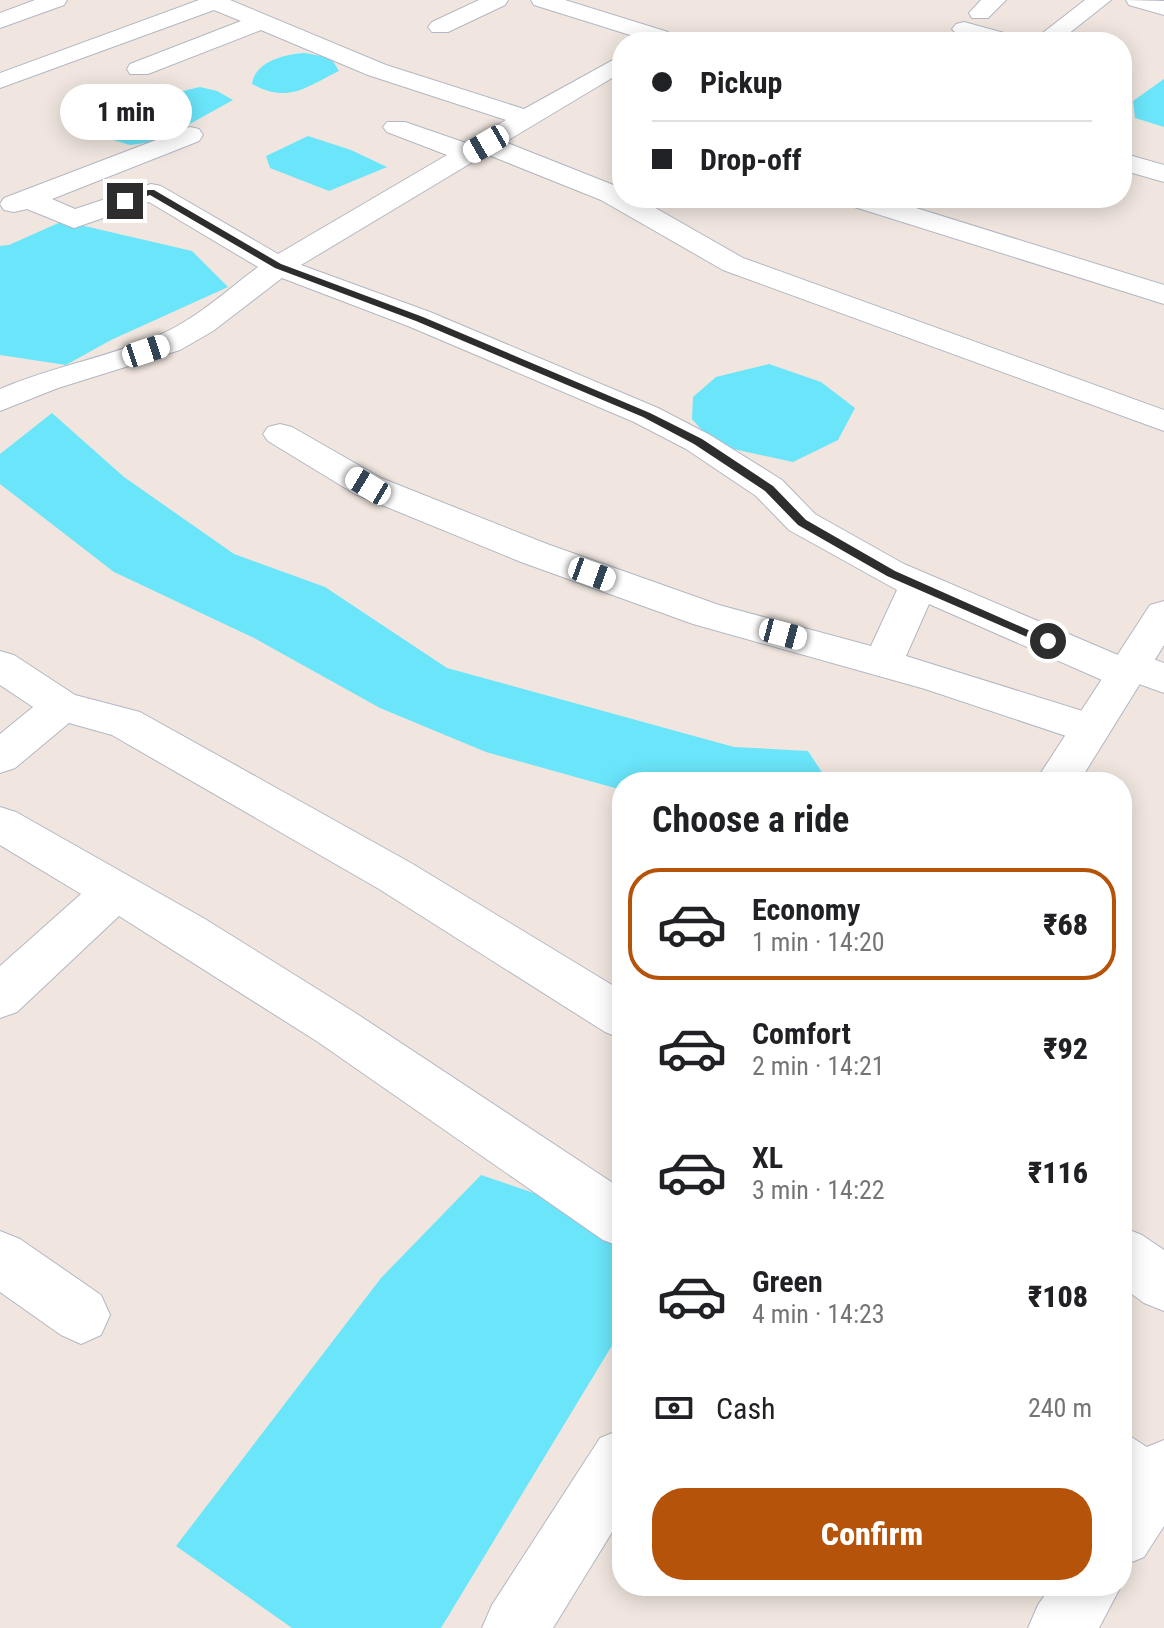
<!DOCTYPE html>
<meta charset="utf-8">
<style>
body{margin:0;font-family:"Roboto Condensed",sans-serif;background:#f2f2f2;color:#202124;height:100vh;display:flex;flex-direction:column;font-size:30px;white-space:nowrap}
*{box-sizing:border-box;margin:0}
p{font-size:26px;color:#757577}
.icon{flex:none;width:44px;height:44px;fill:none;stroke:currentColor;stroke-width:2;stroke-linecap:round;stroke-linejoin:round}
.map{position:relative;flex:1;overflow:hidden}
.sheet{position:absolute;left:612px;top:772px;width:520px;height:824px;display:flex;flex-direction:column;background:#fff;border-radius:32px;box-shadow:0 4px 20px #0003}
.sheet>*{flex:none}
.guide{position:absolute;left:612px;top:32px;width:520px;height:176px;border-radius:32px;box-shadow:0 4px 20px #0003;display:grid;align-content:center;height:176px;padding:0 40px;background:#fff}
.end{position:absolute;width:36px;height:36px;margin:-18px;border:10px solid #2d2d2d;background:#fff;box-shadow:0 0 0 4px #fff}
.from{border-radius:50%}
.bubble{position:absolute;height:56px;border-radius:28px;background:#fff;box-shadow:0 4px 20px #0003;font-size:26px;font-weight:800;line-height:56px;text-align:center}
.car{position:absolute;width:24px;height:48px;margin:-24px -12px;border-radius:10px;box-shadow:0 0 6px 2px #0007;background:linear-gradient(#fff 24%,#345 0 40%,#fff 0 76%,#345 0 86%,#fff 0)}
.guide b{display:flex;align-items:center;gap:28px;height:76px;font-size:30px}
.guide b+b{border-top:2px solid #e0e0e0}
.guide i{width:20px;height:20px;background:#202124}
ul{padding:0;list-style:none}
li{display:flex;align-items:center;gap:24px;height:112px;margin:0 16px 12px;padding:0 24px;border:4px solid transparent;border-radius:32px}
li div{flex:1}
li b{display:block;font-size:30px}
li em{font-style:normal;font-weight:800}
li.active{border-color:#b45309}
li>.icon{width:72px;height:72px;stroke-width:1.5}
h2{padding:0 40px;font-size:36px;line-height:96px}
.pay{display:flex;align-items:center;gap:20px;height:88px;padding:0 40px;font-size:30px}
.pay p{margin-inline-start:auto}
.action{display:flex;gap:16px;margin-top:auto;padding:16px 40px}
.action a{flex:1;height:92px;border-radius:32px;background:#b45309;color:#fff;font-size:32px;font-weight:800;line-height:92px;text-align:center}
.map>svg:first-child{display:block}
</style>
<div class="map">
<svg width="1164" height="1628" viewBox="0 0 1164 1628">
<rect width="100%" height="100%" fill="#f0e6df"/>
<!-- water -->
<g fill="#6ae5fa">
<path d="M 305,53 L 331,58 L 339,71 C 306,87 288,104 252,84 C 255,61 286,54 305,53 Z"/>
<path d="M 1164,79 L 1164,127 L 1135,118 L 1133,101 Z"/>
<path d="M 200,87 L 217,91 L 233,100 L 159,141 L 130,145 L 110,139 C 123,103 167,95 200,87 Z"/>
<path d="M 308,136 L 351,150 L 387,167 L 329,191 L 270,168 L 266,156 Z"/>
<path d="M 63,221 L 192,251 L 228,287 L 111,340 L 66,365 L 0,355 L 0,246 L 9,245 Z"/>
<path d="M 769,364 L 821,382 L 855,408 L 838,440 L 793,462 L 715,445 L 692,419 L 693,397 L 716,377 Z"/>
<path d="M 52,413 L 124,477 L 234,554 L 325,587 L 447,668 L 734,747 L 808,751 L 825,777 L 817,782 L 622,782 L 622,790 L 486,752 L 380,708 L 254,638 L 114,572 L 0,484 L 0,454 Z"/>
<path d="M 481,1175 L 534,1193 L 622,1237 L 622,1329 L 441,1628 L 292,1628 L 176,1546 L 381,1278 Z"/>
</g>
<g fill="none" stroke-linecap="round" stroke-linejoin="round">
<!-- lane casing -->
<g stroke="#b3b7c2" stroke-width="2">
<path id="lane" d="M 1122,1431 L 1164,1458 L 1164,1488 L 1150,1485 L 1122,1464 Z"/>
</g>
<!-- street casing -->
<g stroke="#b3b7c2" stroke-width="2">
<g id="street">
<path d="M 35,0 L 67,0 L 64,5 L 0,28 L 0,13 Z"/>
<path d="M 199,0 L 230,0 L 386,65 L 524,109 L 622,55 L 622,72 L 505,142 L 621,188 L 622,198 L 638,198 L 743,258 L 1164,410 L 1164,431 L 723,270 L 601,200 L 486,154 L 301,265 L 430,312 L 658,408 L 710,435 L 782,480 L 815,514 L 904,564 L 1118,655 L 1132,651 L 1164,663 L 1164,693 L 1139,684 L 1125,688 L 1111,684 L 929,604 L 906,656 L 1105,718 L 1111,729 L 1105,740 L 1090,744 L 925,689 L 693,624 L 521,562 L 355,494 L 268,441 L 263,434 L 268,427 L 280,424 L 292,427 L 381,478 L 547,544 L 719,605 L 871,646 L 897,590 L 789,530 L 756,496 L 686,449 L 634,422 L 408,326 L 282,278 L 213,331 L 180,350 L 58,388 L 0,411 L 0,389 C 51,367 106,358 157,336 C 194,321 226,291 258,267 L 149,202 L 74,228 L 27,209 L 14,212 L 4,210 L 0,204 L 4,198 L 190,127 L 199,129 L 203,135 L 199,141 L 52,199 L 75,209 L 151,184 L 161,186 L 278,254 L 447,155 L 387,132 L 383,127 L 387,122 L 405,122 L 466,143 L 506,120 L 368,75 L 261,30 L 148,74 L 130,74 L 127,69 L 130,64 L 241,21 L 214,10 L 0,88 L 0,73 Z"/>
<path d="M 479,0 L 508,0 L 505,5 L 448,32 L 432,32 L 428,27 L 432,22 Z"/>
<path d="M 531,0 L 565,0 L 668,32 L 672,37 L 668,42 L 641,42 L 643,39 L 534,5 Z"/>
<path d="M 981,0 L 1006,0 L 988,18 L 972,18 L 969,13 Z"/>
<path d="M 1085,0 L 1111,0 L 1058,42 L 1031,42 Z"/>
<path d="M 1126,0 L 1164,1 L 1164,15 L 1129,5 Z"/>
<path d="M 964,22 L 1019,37 L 1023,42 C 1002,42 966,46 952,29 L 956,24 Z"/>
<path d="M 1122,153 L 1164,165 L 1164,182 L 1122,170 Z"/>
<path d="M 841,198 L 884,198 L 1164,285 L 1164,304 L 845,204 Z"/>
<path d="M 0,651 L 14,655 L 75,695 L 140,712 L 411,863 L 622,991 L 622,1039 L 605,1032 L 379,889 L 112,735 L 69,723 L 15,768 L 0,773 L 0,734 L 33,707 L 0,685 Z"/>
<path d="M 0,807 L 16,812 L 205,919 L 354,1012 L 622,1189 L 622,1247 L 603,1240 L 318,1042 L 119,916 L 17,1012 L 0,1018 L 0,966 L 81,894 L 0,845 Z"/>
<path d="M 1122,1227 L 1142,1235 L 1164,1250 L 1164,1311 L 1144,1303 L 1122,1287 Z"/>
<path d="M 0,1231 L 20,1239 L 101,1295 L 110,1315 L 101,1335 L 81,1344 L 61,1335 L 0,1292 Z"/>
<path d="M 1164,1440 L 1164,1526 L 1144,1557 L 1122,1566 L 1122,1480 L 1142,1449 Z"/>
<path d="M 1051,1586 L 1121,1586 L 1099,1628 L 1028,1628 L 1038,1605 Z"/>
</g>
</g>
<!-- secondary casing -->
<g stroke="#b3b7c2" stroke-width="2">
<g id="secondary">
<path d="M 1164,601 L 1164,645 L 1079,782 L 1035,782 L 1150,605 Z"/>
<path d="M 622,1429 L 622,1516 L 553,1628 L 482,1628 L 492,1605 L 600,1438 Z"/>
</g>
</g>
<!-- lane -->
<use href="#lane" fill="#fff" fill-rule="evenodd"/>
<!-- street -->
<use href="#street" fill="#fff" fill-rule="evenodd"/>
<!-- secondary -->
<use href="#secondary" fill="#fff" fill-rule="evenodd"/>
</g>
<!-- route -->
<path fill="#2d2d2d" d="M 148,190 L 154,190 L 281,264 L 423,317 L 650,413 L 702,439 L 773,486 L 806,520 L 895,571 L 1053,641 L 1043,644 L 887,576 L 798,525 L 765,491 L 694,444 L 643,417 L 416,321 L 275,268 L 150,195 L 125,203 L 121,201 Z"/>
</svg>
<i class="end from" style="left:1048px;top:641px"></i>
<i class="end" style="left:125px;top:201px"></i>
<div class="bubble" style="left:60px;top:84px;width:132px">1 min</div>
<i class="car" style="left:486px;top:144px;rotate:240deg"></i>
<i class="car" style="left:146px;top:351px;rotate:72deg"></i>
<i class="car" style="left:368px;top:486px;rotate:301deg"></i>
<i class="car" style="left:592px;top:574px;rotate:110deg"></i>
<i class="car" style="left:783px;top:634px;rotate:105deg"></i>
<div class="guide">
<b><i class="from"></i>Pickup</b>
<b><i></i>Drop-off</b>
</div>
<section class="sheet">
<h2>Choose a ride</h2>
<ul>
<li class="active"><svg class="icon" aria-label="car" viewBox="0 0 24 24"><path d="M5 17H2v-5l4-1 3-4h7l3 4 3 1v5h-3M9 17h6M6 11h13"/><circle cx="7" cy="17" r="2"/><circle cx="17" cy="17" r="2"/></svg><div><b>Economy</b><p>1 min · 14:20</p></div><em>₹68</em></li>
<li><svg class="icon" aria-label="car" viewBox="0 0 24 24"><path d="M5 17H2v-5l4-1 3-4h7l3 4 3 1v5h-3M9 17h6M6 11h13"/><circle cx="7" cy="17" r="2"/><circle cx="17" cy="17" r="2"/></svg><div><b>Comfort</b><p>2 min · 14:21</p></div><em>₹92</em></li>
<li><svg class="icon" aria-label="car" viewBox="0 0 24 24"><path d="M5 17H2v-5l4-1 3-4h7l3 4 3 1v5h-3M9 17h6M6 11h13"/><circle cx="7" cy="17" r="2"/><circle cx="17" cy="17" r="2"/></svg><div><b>XL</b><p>3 min · 14:22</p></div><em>₹116</em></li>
<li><svg class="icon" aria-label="car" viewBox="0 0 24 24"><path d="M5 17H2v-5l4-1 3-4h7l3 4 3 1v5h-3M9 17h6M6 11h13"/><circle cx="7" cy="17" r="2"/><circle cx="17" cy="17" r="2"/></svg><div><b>Green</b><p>4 min · 14:23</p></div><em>₹108</em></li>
</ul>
<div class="pay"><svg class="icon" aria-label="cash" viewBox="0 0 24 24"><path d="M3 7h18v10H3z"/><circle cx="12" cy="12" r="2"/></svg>Cash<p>240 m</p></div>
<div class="action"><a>Confirm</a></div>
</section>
</div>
